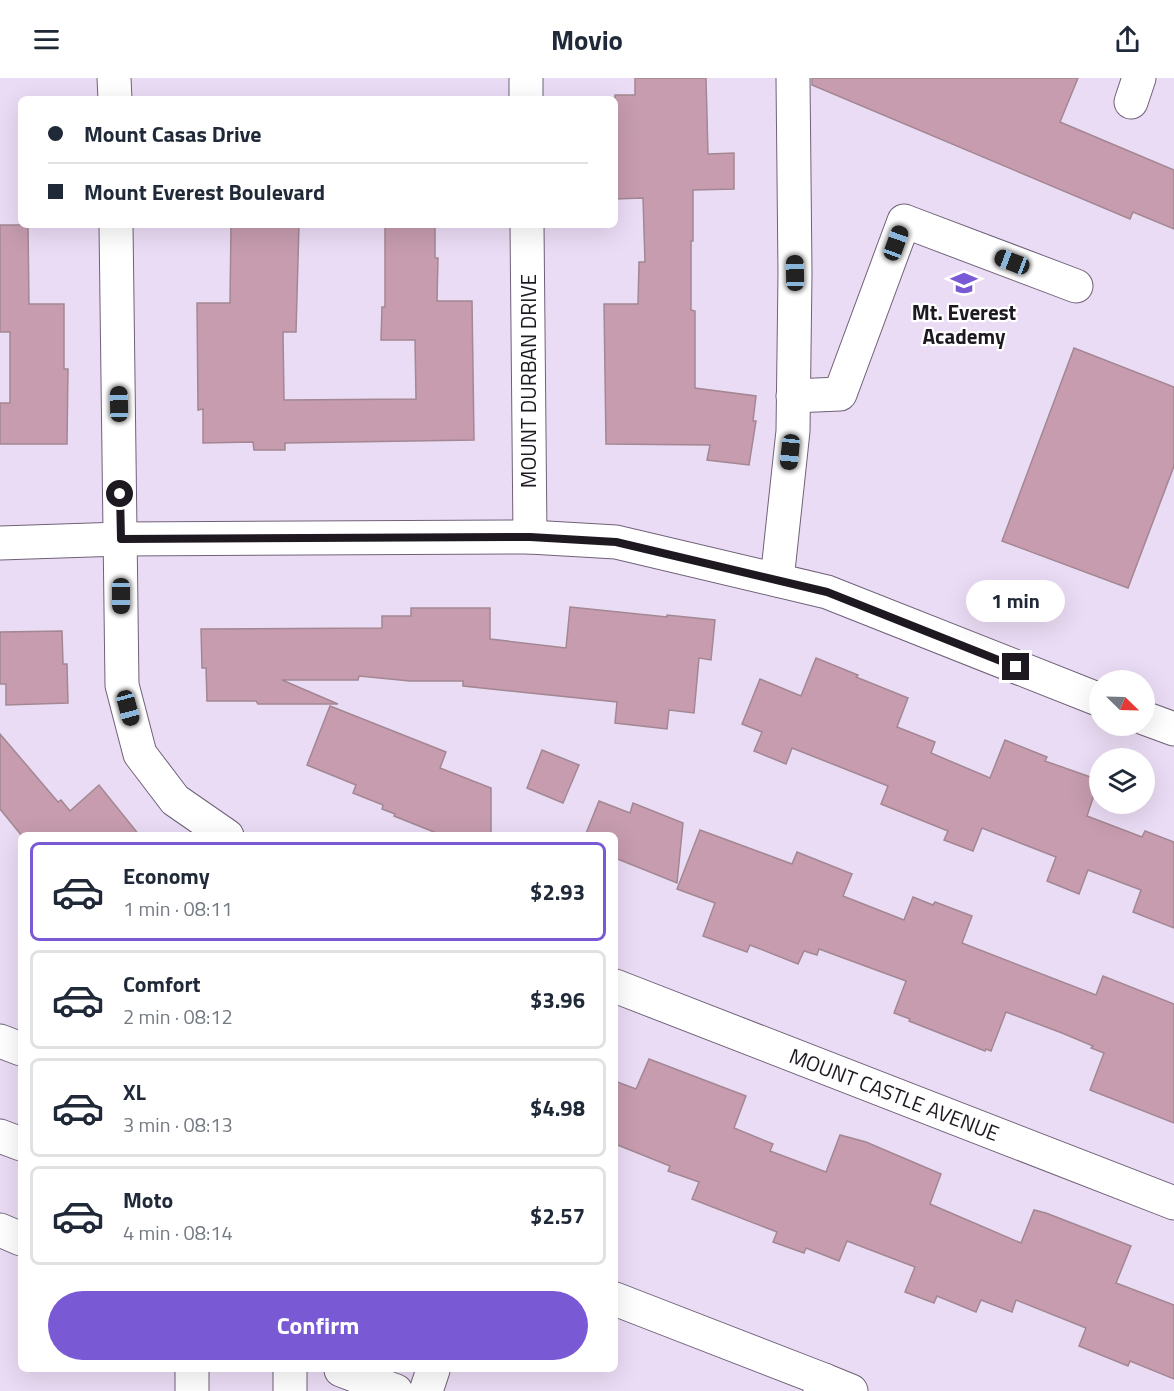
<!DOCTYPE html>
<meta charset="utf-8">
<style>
body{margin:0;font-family:"Titillium Web",sans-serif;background:#f6f6f7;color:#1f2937;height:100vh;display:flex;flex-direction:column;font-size:22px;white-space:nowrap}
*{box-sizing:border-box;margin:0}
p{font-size:20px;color:#747a83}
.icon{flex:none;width:33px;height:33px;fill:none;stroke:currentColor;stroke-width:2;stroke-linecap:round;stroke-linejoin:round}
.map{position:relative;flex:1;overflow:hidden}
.drawer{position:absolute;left:18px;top:754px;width:600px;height:540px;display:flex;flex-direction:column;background:#fff;border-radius:9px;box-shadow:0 6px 24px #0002}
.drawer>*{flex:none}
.hud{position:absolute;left:18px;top:18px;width:600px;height:132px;border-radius:9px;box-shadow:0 6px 24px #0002;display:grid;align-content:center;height:132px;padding:0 30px;background:#fff}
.needle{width:39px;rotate:113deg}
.tools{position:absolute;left:1089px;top:592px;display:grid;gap:12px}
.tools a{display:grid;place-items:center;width:66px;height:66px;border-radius:50%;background:#fff;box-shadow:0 6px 24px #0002;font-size:30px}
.end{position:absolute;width:27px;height:27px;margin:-14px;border:8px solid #1e1821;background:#fff;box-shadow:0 0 0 3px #fff}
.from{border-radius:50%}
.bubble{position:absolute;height:42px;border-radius:21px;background:#fff;box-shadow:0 6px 24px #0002;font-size:20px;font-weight:700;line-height:42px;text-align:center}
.car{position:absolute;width:18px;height:36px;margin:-18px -9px;border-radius:8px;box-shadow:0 0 4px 2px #0007;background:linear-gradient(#222 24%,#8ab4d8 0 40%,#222 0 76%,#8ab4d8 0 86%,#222 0)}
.hud b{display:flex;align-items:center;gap:21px;height:57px;font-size:22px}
.hud b+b{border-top:2px solid #e0e1e3}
.hud i{width:15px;height:15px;background:#1f2937}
ul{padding:10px 0 0;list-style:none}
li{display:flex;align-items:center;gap:18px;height:99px;margin:0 12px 9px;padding:0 18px;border:3px solid #e0e1e3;border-radius:9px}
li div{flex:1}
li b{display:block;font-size:22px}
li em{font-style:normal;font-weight:700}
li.active{border-color:#7a59d4}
li>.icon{width:54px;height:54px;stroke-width:1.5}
.primary-button{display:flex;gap:12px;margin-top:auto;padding:12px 30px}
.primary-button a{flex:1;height:69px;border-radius:36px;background:#7a59d4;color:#fff;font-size:24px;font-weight:700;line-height:69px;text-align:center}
header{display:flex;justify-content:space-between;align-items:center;height:78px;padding:0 30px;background:#fff;font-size:27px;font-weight:700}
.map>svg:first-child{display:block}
</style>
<header><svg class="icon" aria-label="menu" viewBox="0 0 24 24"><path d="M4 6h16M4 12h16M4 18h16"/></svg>Movio<svg class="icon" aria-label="share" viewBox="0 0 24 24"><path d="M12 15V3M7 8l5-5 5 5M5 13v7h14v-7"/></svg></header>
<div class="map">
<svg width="1174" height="1313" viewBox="0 0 1174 1313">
<rect width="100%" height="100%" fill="#ebdcf5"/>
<!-- building -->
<g fill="#c69cae" stroke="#a38793" stroke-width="1.5">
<path d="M 635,0 L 706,0 L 708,76 L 734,75 L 734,111 L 693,112 L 693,163 L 691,163 L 691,232 L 695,233 L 695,310 L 756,318 L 753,343 L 756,343 L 749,387 L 707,382 L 710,367 L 606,366 L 604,226 L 638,226 L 639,184 L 645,184 L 643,120 L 615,121 L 615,17 L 635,17 Z"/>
<path d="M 812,0 L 1078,0 L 1060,44 L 1174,92 L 1174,151 L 1133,134 L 1130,141 L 812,7 Z"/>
<path d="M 0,147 L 28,147 L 29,226 L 64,226 L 64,291 L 68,291 L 67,366 L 0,366 L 0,325 L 10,325 L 10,254 L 0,254 Z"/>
<path d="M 231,147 L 299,147 L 296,254 L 283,254 L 284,322 L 416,321 L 415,262 L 381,262 L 382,229 L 385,229 L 385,147 L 435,147 L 435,180 L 438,180 L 437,223 L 472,223 L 474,362 L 285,365 L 285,372 L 254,372 L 253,364 L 203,365 L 203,331 L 198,332 L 197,225 L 230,225 Z"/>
<path d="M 1074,270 L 1174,309 L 1174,388 L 1128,510 L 1002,463 Z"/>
<path d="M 570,529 L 667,539 L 667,537 L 715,542 L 711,582 L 699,580 L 694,635 L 669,632 L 667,651 L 615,645 L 617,624 L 463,608 L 463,603 L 410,603 L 359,598 L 358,602 L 282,602 L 338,626 L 258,626 L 256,623 L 207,623 L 206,590 L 202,590 L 201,551 L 382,550 L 382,538 L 411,538 L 411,530 L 490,530 L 490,561 L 566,570 Z"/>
<path d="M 62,553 L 63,586 L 67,586 L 68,625 L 6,627 L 6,606 L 0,606 L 0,554 Z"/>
<path d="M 816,580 L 858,597 L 856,599 L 908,620 L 897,649 L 935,664 L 931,675 L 990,700 L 1005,662 L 1047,679 L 1045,683 L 1099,702 L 1087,738 L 1142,759 L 1145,753 L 1174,764 L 1174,850 L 1133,834 L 1141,812 L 1088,792 L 1079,816 L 1047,803 L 1056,779 L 982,750 L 973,773 L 944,762 L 948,753 L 881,726 L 888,708 L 792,670 L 786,686 L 754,673 L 762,654 L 742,646 L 760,601 L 801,618 Z"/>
<path d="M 330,628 L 446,674 L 440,690 L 491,710 L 491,758 L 444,758 L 394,738 L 395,736 L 382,731 L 383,727 L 353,715 L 356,707 L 307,687 Z"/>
<path d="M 0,656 L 58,724 L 61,722 L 70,733 L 99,707 L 140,758 L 22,758 L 0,731 Z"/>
<path d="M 542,672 L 579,687 L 563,725 L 527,710 Z"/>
<path d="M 599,723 L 630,735 L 633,725 L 683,745 L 677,805 L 615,780 L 615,758 L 585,758 Z"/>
<path d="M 700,752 L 792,786 L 797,774 L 852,796 L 843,818 L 904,842 L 913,819 L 933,827 L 935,824 L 972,838 L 962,865 L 1096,917 L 1103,898 L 1174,926 L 1174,1045 L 1090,1012 L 1104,975 L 1091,970 L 1093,968 L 1062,955 L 1006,934 L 991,973 L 986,971 L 985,973 L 909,943 L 910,941 L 894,935 L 906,903 L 819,871 L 817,877 L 804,873 L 798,886 L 750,867 L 747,874 L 703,858 L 715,825 L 677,811 Z"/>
<path d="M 649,981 L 746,1018 L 734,1050 L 773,1066 L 770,1073 L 826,1094 L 840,1057 L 866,1064 L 941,1096 L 930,1126 L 1021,1165 L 1034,1132 L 1046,1135 L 1131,1168 L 1116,1205 L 1174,1227 L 1174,1301 L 1130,1283 L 1128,1288 L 1079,1268 L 1086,1250 L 1016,1222 L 1012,1234 L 981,1222 L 976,1234 L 937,1218 L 934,1225 L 905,1214 L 915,1189 L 847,1163 L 839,1183 L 806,1170 L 804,1175 L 773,1164 L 777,1154 L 692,1121 L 699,1104 L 668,1093 L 670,1088 L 615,1066 L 615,1003 L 636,1011 Z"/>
</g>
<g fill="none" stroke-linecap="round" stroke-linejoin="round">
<!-- minor casing -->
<g stroke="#6f6278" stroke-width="35">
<g id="minor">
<path d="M 114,0 L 115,21"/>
<path d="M 526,0 L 526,21"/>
<path d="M 1131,24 L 1139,0"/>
<path d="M 116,147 L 122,607 L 140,676 L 175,722 L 227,758"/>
<path d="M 527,147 L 530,459"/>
<path d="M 793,318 L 840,316 L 904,143 L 1076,208"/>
<path d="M 0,465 L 121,461 L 530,459 L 616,464 L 827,514 L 1100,622"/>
<path d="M 777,502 L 793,353 L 795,195 L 793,0"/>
<path d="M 1144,640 L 1174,651"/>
<path d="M 615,908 L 1174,1125"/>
<path d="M 0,963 L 21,971"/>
<path d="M 0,1058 L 21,1066"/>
<path d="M 0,1152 L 21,1161"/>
<path d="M 615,1221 L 824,1302"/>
<path d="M 192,1292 L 192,1313"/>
<path d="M 341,1292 L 396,1313"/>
<path d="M 290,1313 L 290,1292"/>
<path d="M 426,1313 L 433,1292"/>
<path d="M 820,1313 L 824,1302 L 851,1313"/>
</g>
</g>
<!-- minor -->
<use href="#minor" stroke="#fff" stroke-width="33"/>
</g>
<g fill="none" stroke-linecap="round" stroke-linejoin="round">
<!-- route -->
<path stroke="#1e1821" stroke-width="8" d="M 120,416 L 121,461 L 530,459 L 616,464 L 827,514 L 1016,589"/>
</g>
<!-- icons -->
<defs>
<g id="school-bare" transform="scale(2.07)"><path d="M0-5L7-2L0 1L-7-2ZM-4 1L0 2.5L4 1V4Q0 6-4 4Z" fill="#7a59d4" stroke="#fff" stroke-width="2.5" paint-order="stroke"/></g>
</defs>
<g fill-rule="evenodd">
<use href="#school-bare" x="964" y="205"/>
</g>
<g text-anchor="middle" stroke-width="4.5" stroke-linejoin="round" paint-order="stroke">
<!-- poi labels -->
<g font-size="21" font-weight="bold" fill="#1e1821" stroke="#fff">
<text x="964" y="242">Mt. Everest<tspan x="964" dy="24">Academy</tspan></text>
</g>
<!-- street labels -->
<g font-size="21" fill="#1e1821" stroke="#fff">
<text transform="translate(529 303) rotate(-90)" y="7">MOUNT DURBAN DRIVE</text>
<text transform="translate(894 1017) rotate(21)" y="7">MOUNT CASTLE AVENUE</text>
</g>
</g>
</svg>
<div class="tools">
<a><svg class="needle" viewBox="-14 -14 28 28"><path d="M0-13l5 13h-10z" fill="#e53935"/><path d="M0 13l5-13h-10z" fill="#747a83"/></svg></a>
<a><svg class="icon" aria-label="layers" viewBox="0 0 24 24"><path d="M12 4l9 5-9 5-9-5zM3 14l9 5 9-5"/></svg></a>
</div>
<i class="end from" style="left:120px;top:416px"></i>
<i class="end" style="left:1016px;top:589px"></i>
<div class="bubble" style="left:966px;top:502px;width:99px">1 min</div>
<i class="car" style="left:896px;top:165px;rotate:20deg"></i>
<i class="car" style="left:1012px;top:184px;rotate:291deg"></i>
<i class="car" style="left:795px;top:195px;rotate:359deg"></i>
<i class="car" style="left:119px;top:326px;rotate:359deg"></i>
<i class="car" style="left:790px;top:374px;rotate:186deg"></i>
<i class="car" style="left:121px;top:518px;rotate:180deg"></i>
<i class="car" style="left:128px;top:630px;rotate:165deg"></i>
<div class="hud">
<b><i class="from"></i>Mount Casas Drive</b>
<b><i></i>Mount Everest Boulevard</b>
</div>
<section class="drawer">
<ul>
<li class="active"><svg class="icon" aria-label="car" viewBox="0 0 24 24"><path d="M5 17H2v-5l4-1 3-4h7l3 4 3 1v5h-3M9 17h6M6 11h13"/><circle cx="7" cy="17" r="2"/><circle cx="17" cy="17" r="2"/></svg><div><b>Economy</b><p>1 min · 08:11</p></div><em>$2.93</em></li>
<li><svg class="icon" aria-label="car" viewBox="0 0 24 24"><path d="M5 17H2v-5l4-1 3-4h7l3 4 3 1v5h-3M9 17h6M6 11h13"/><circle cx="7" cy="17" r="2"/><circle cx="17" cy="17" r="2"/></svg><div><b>Comfort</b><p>2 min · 08:12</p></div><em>$3.96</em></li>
<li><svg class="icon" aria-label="car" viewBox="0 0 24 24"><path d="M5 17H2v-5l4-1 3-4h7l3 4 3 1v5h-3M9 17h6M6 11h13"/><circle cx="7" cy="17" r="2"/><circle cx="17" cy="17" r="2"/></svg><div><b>XL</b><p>3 min · 08:13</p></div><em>$4.98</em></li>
<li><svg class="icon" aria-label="car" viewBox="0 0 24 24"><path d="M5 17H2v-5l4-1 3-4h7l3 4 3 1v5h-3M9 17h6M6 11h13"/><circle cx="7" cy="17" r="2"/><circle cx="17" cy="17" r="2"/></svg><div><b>Moto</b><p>4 min · 08:14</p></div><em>$2.57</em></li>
</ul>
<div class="primary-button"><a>Confirm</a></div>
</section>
</div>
